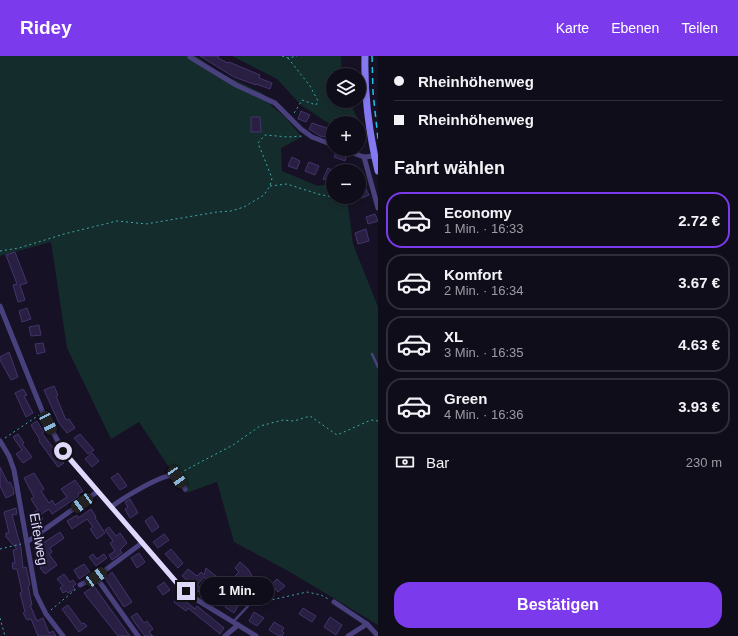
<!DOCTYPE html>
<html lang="de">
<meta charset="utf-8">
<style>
body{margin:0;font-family:Arial,sans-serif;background:#191624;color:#f1f3f6;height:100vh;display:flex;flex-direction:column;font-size:15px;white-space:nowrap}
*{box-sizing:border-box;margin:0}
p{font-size:13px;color:#9c9ca3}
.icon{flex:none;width:22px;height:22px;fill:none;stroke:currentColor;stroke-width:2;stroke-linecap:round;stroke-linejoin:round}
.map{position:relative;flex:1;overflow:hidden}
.sheet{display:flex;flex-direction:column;background:#100d1b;width:360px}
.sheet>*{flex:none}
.top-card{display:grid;align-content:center;height:88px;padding:0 16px;background:#100d1b}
.fabs{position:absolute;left:326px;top:12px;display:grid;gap:8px}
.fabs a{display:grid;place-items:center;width:40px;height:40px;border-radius:50%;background:#100d1b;box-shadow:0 2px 6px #0003,0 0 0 1px #302d3a;font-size:20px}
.end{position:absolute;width:18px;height:18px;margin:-9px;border:5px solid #ded8fb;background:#111;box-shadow:0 0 0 2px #111}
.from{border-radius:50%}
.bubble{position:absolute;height:28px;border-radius:14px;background:#100d1b;box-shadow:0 2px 6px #0003,0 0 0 1px #302d3a;font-size:13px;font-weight:700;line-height:28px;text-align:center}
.car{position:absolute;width:12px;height:24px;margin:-12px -6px;border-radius:5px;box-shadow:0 0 3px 1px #0007;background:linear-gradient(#222 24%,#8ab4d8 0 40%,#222 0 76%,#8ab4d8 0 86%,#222 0)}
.top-card b{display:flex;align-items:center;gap:14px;height:38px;font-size:15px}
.top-card b+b{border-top:1px solid #302d3a}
.top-card i{width:10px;height:10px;background:#f1f3f6}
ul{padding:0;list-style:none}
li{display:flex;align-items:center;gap:12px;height:56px;margin:0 8px 6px;padding:0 8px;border:2px solid #302d3a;border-radius:16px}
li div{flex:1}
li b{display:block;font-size:15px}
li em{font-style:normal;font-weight:700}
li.active{border-color:#7c3aed}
li>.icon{width:36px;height:36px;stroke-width:1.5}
h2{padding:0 16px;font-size:18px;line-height:48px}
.pay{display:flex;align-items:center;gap:10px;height:44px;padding:0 16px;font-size:15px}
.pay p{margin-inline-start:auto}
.button{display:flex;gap:8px;margin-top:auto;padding:8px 16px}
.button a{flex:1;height:46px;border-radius:16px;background:#7c3aed;color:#fff;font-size:16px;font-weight:700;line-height:46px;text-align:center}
header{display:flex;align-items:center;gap:24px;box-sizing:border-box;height:56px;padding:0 20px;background:#7c3aed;color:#fff}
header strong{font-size:19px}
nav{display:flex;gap:22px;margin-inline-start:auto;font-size:14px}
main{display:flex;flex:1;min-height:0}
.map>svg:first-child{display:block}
</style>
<header>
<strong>Ridey</strong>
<nav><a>Karte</a><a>Ebenen</a><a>Teilen</a></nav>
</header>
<main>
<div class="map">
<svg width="378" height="580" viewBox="0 0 378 580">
<rect width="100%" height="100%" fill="#161124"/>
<!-- green -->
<g fill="#152c2d">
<path d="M 0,0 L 196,0 L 216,15 L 262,37 L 272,50 L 285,61 L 302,81 L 281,92 L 282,115 L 318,130 L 333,127 L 333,141 L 347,141 L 353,188 L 378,251 L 378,569 L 290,516 L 234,486 L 217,426 L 186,437 L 139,366 L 111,383 L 67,292 L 51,186 L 0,200 Z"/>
<path d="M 232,0 L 341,0 L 342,19 L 333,19 L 333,45 L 349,45 L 360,67 L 333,67 L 333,70 L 301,49 L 277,23 Z"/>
</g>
<!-- building -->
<g fill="#291f43" stroke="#43346c">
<path d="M 200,0 L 219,0 L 218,2 L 228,7 L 229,6 L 260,19 L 259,22 L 272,27 L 270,33 L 256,28 L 256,29 L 234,21 Z"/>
<path d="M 301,55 L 310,59 L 306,66 L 298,63 Z"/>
<path d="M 251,61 L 260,61 L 261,76 L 251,76 Z"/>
<path d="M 312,67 L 327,72 L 326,74 L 333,75 L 333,82 L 320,80 L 309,73 Z"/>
<path d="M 337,94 L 347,99 L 345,105 L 334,101 Z"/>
<path d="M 292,101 L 300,105 L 297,113 L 288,110 Z"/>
<path d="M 309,106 L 319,110 L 315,119 L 305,115 Z"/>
<path d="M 328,112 L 333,115 L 333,127 L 323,123 Z"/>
<path d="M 364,129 L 369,139 L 362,142 L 359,137 L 359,131 Z"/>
<path d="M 375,158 L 378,165 L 368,168 L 366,161 Z"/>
<path d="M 366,173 L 369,185 L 358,188 L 355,177 Z"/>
<path d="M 15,196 L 27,227 L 20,229 L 25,244 L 18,246 L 13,229 L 17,228 L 6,199 Z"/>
<path d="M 27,252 L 31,263 L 22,266 L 19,255 Z"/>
<path d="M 39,269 L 41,279 L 31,280 L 29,271 Z"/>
<path d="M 43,287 L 45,296 L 37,298 L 35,288 Z"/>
<path d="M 9,296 L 18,321 L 11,324 L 0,304 L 0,301 Z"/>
<path d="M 54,330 L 58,339 L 56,340 L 66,364 L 69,363 L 75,372 L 67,377 L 59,367 L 44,334 Z"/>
<path d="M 23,333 L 27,339 L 24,340 L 33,357 L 26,361 L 15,337 Z"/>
<path d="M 37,365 L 44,376 L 42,377 L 64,407 L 58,411 L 39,385 L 40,384 L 31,369 Z"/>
<path d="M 18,378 L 24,387 L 22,388 L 32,401 L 23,407 L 16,398 L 22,394 L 13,381 Z"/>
<path d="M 80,378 L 94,394 L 88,398 L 74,382 Z"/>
<path d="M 92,397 L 99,405 L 92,411 L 85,403 Z"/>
<path d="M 0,411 L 8,427 L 10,426 L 13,432 L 14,438 L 6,442 L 0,430 Z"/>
<path d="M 34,417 L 44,433 L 41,435 L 49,447 L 52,444 L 55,449 L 67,441 L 61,433 L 75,424 L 83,435 L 78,438 L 79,440 L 52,458 L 49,453 L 40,459 L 43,463 L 36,467 L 31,458 L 38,454 L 31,443 L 34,441 L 24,422 Z"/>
<path d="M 118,417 L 127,430 L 120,434 L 111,422 Z"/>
<path d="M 130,443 L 138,457 L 130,462 L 125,453 L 128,451 L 125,446 Z"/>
<path d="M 16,452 L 17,458 L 12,459 L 21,492 L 23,512 L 26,511 L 30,529 L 28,530 L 32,549 L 30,549 L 37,565 L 43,562 L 49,577 L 53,575 L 56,580 L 38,580 L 31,563 L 27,564 L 23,557 L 25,556 L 20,537 L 22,536 L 17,513 L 13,513 L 12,507 L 15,507 L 13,494 L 17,493 L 6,481 L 6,477 L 9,477 L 4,456 Z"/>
<path d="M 91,453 L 96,461 L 95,462 L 105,477 L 97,483 L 90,473 L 93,471 L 87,463 L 72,473 L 67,465 L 77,459 L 78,462 Z"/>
<path d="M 152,460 L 159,471 L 152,476 L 145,465 Z"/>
<path d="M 109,471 L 116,480 L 120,477 L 127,487 L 120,494 L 122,497 L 112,504 L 109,499 L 115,495 L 110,487 L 113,485 L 105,474 Z"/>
<path d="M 60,476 L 64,482 L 50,492 L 52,496 L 49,498 L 57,509 L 45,518 L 40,512 L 48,506 L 41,496 L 38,498 L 34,493 Z"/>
<path d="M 164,478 L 169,484 L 158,492 L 153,486 Z"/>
<path d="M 171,493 L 183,507 L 178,512 L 165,498 Z"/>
<path d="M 139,497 L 145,506 L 137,512 L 131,502 Z"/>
<path d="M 93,498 L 97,503 L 104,498 L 107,502 L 96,510 L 89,501 Z"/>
<path d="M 240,506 L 248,513 L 252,520 L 247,523 L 256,533 L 254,535 L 259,542 L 256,544 L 238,525 L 236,527 L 232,523 L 239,516 L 235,512 Z"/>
<path d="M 84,508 L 90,516 L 79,523 L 74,514 Z"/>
<path d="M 206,512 L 221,524 L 215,531 L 204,521 L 197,529 L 201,532 L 198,536 L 193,533 L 195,531 L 182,520 L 188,513 L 197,520 L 201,516 L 204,519 Z"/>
<path d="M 112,516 L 132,546 L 124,551 L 105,522 Z"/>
<path d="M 64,518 L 70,526 L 73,524 L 76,528 L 73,530 L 75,533 L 68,537 L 66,535 L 63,537 L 60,532 L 63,530 L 57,523 Z"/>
<path d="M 277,523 L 285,530 L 278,536 L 271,529 Z"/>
<path d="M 164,526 L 170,534 L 163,539 L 157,531 Z"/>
<path d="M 94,530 L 109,551 L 130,580 L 118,580 L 87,541 L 84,537 Z"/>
<path d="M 179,540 L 195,553 L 197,550 L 224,572 L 220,578 L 188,552 L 186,555 L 179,550 L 174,546 Z"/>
<path d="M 229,544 L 238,550 L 234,557 L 225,551 Z"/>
<path d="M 68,549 L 82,568 L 84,567 L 87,570 L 79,576 L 62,553 Z"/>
<path d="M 303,552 L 316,560 L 312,566 L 299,558 Z"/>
<path d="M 254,556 L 264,562 L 257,570 L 249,565 Z"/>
<path d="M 137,557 L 144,567 L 147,565 L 153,573 L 149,576 L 153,580 L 145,580 L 138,571 L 131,561 Z"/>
<path d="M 330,561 L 342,569 L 336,579 L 324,571 Z"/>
<path d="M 274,566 L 284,572 L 282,575 L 284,577 L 282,580 L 279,580 L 269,574 Z"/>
</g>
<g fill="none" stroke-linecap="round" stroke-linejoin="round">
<!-- path -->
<g stroke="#3caaaa" stroke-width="1" stroke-dasharray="2 3" stroke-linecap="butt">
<path d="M 282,0 L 288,2 L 297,0"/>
<path d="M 288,2 L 310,30 L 318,45 L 316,49 L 302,44 L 293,59"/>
<path d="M 359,121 L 362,116"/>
<path d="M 270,130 L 287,128 L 318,138 L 341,143 L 342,141"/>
<path d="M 0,195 L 19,192 L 64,178 L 117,165 L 146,168 L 217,156 L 231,155 L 244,151 L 264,139 L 270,130 L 272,122 L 258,87 L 265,79 L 288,81 L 303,80"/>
<path d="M 5,382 L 39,359"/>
<path d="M 180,417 L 233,389 L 260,370 L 283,364 L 294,365 L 310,360 L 337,379 L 371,364 L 378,365"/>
<path d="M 0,493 L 21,488"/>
<path d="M 253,548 L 307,536 L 321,539 L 330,544"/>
<path d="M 51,554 L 76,533"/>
<path d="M 0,562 L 5,580"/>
</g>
<!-- lane -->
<g stroke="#48417e" stroke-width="2.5">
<path d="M 372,298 L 378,311"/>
<path d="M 233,566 L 249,549"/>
</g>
<!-- street -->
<g stroke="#48417e" stroke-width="5">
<path d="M 190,1 L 236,29 L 275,47 L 301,73 L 312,81 L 333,89"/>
<path d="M 342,93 L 364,101 L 374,100"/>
<path d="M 364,101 L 378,152"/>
<path d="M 0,250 L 43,357 L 63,395 L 177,527 L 194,542 L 256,580"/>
<path d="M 0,385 L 9,400 L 14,414 L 36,538 L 46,558 L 63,580"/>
<path d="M 111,451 C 122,443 165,415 177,420 L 185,433"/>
<path d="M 27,486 L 97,436"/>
<path d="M 96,521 L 138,580"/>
<path d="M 80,529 L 96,521 L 142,487"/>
<path d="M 334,546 L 367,568 L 378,580"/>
<path d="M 225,580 L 238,569"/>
<path d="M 348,580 L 367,568"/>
</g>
<!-- secondary -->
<path stroke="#8479f1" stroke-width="7" d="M 365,0 C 364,39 369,77 378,115"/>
<!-- rail -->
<path stroke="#19c4e6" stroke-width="1.5" stroke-dasharray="6 5" stroke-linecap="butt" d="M 372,0 L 373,36 L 378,83"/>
</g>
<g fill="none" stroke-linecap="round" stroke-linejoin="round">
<!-- route -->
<path stroke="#ded8fb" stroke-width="5" d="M 63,395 L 177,527 L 186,535"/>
</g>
<g text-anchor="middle" stroke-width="4" stroke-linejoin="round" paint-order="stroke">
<!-- street labels -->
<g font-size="14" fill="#ded8fb" stroke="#161124">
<text transform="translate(39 483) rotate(80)" y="5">Eifelweg</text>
</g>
</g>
</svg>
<div class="fabs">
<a><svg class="icon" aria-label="layers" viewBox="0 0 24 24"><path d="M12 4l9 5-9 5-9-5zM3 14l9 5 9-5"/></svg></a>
<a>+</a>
<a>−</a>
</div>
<i class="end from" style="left:63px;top:395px"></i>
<i class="end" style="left:186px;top:535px"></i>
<div class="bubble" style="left:200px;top:521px;width:74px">1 Min.</div>
<i class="car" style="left:48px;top:367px;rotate:154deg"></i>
<i class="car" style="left:177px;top:421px;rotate:146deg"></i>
<i class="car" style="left:82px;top:447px;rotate:234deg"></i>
<i class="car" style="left:96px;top:521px;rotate:54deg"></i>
</div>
<section class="sheet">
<div class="top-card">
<b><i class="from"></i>Rheinhöhenweg</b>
<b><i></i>Rheinhöhenweg</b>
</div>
<h2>Fahrt wählen</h2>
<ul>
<li class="active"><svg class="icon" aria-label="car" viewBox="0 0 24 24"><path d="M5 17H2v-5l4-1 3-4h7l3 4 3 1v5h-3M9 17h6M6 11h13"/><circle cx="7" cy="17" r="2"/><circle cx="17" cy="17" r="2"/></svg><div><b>Economy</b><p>1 Min. · 16:33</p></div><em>2.72 €</em></li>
<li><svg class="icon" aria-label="car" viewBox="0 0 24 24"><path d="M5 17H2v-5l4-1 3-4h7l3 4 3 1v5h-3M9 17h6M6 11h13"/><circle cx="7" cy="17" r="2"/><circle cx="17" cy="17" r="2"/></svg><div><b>Komfort</b><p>2 Min. · 16:34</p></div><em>3.67 €</em></li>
<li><svg class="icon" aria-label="car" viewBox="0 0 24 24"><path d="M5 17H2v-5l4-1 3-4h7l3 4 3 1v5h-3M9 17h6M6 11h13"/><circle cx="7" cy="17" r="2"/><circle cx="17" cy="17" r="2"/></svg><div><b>XL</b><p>3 Min. · 16:35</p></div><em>4.63 €</em></li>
<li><svg class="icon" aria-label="car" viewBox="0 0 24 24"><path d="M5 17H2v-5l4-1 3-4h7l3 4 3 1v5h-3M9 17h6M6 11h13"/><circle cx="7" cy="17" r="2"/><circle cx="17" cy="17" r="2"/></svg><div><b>Green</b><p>4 Min. · 16:36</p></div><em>3.93 €</em></li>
</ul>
<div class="pay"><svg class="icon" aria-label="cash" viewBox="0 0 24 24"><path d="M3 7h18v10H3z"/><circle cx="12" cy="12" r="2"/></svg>Bar<p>230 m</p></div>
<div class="button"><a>Bestätigen</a></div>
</section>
</main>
